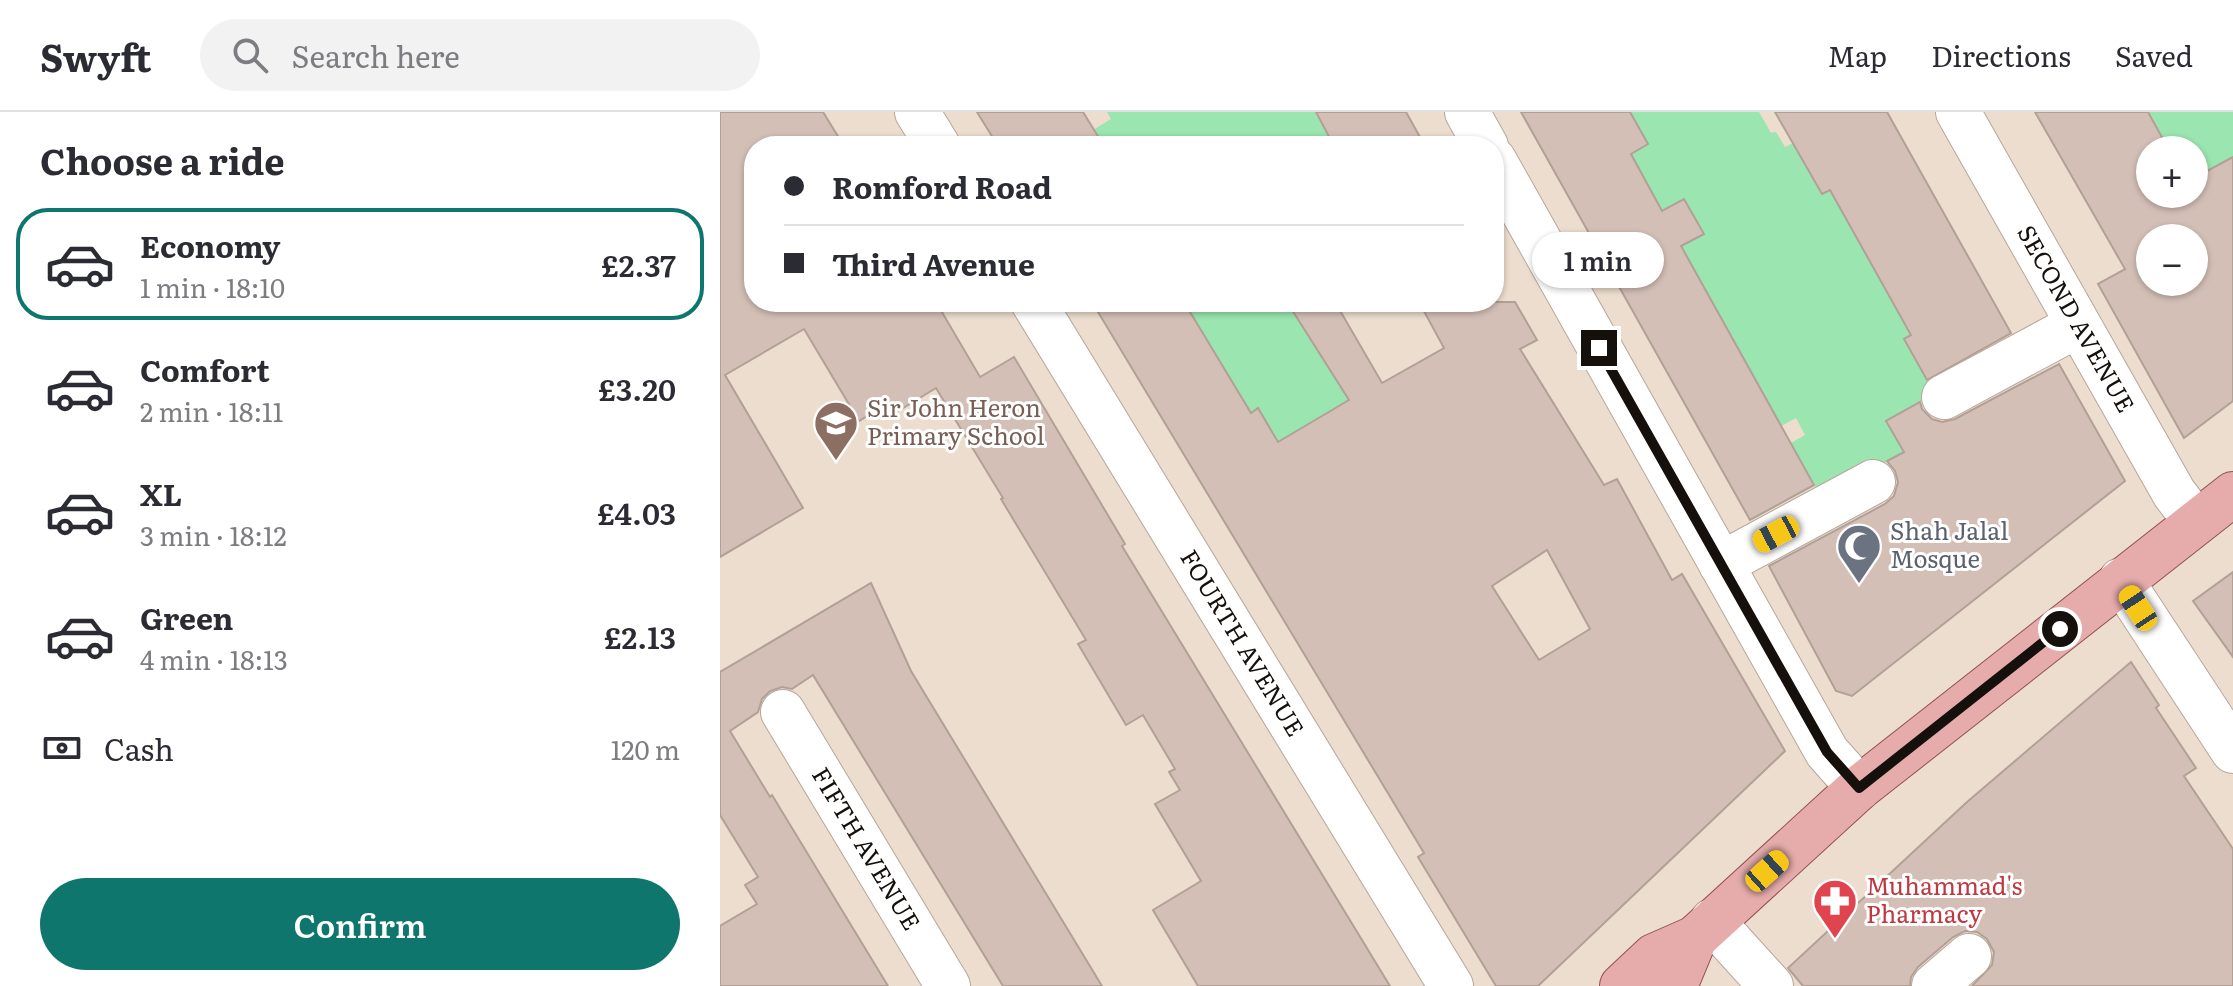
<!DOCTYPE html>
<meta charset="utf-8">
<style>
body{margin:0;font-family:Literata,serif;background:#f2f2f3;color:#2b2b33;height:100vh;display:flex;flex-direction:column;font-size:30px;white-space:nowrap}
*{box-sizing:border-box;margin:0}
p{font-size:26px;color:#7c7c81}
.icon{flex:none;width:44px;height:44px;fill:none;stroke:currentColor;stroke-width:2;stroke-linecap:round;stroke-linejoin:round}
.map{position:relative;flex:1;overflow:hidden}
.sheet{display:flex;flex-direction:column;background:#fff;width:720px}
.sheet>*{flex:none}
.guide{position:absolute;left:24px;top:24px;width:760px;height:176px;border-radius:32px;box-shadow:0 2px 6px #0004;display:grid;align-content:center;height:176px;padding:0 40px;background:#fff}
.controls{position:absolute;left:1416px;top:24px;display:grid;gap:16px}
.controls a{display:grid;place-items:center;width:72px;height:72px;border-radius:50%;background:#fff;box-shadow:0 2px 6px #0004;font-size:40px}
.end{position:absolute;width:36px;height:36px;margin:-18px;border:10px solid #15100b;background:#fff;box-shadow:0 0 0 4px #fff}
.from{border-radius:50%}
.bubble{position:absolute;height:56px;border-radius:28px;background:#fff;box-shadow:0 2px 6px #0004;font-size:26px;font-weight:600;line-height:56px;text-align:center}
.car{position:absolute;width:24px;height:48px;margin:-24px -12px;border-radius:10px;box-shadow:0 0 6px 2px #0007;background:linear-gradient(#f5c518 24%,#345 0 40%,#f5c518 0 76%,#345 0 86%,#f5c518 0)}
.guide b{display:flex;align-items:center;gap:28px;height:76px;font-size:30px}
.guide b+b{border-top:2px solid #e1e1e2}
.guide i{width:20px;height:20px;background:#2b2b33}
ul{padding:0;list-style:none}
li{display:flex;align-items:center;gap:24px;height:112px;margin:0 16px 12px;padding:0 24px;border:4px solid transparent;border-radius:32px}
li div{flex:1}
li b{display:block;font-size:30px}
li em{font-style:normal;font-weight:600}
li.current{border-color:#0f766e}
li>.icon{width:72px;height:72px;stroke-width:1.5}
h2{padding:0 40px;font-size:36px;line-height:96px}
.pay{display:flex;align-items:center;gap:20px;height:88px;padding:0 40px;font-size:30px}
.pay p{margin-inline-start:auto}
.button{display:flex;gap:16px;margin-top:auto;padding:16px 40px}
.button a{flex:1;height:92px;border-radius:48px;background:#0f766e;color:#fff;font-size:32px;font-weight:600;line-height:92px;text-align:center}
header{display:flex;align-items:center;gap:48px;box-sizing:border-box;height:112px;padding:0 40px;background:#fff;border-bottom:2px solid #e1e1e2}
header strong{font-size:38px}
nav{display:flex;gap:44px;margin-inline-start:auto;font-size:28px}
.search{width:560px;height:72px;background:#f2f2f3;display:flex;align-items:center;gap:20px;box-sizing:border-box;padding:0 28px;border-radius:44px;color:#7c7c81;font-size:30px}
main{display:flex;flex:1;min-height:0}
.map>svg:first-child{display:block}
</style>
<header>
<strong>Swyft</strong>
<div class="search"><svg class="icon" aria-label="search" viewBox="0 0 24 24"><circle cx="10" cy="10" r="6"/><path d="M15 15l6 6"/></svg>Search here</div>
<nav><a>Map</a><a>Directions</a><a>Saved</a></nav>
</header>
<main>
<section class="sheet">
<h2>Choose a ride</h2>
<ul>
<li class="current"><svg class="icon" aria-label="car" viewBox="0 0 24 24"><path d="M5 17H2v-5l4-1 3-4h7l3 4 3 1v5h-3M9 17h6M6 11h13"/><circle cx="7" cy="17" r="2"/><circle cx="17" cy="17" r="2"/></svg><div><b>Economy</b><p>1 min · 18:10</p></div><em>£2.37</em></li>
<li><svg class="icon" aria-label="car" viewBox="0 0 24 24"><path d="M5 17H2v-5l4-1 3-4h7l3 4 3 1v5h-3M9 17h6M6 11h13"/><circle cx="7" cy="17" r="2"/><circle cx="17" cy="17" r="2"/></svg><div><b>Comfort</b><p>2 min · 18:11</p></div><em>£3.20</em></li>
<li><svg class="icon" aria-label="car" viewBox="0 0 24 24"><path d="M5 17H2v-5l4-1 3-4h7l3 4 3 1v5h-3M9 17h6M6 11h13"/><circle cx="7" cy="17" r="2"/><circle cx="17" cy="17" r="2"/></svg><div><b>XL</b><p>3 min · 18:12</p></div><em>£4.03</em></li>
<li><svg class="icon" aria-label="car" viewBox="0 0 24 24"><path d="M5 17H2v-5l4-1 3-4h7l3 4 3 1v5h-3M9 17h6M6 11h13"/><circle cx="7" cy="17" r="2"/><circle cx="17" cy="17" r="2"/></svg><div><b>Green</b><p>4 min · 18:13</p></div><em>£2.13</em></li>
</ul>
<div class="pay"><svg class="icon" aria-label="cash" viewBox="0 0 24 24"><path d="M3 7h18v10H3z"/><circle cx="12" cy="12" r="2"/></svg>Cash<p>120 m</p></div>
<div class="button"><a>Confirm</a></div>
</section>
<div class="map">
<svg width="1513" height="874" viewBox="0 0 1513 874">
<rect width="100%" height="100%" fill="#ecddce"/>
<!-- green -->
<g fill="#9ae5b0">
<path d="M 387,0 L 599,0 L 596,2 L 614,34 L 347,34 L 391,7 Z"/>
<path d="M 910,0 L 1039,0 L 1051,21 L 1056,20 L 1065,35 L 1073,31 L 1101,82 L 1111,77 L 1182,207 L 1195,221 L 1184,227 L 1212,278 L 1258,257 L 1167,309 L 1184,340 L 1082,397 L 1097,377 L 1071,331 L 1085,323 L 1076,306 L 1061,314 L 1052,298 L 1030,310 L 1044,282 L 969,149 L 940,146 L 984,121 L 964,88 L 942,99 L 910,42 L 928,32 Z"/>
<path d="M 1406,0 L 1513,0 L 1513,45 L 1474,82 L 1474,38 L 1449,38 L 1431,7 Z"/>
<path d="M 435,190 L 567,190 L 629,288 L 561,350 L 538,297 L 503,317 Z"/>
</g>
<!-- building -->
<g fill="#d3bfb6" stroke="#b2a096" stroke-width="2" fill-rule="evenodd">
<path d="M 0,0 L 103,0 L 124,34 L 34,34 L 34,190 L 216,190 L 260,265 L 294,245 L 405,432 L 402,434 L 670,874 L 478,874 L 433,798 L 481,769 L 435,692 L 460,678 L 449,660 L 455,657 L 423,603 L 406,613 L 358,532 L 366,528 L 281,387 L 283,386 L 216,276 L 175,301 L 168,291 L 139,309 L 84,217 L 5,263 L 83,396 L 0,445 Z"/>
<path d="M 257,0 L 363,0 L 384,34 L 278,34 Z"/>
<path d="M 596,0 L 686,0 L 705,34 L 614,34 Z"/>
<path d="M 801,0 L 910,0 L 928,32 L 911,42 L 942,99 L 964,87 L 984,122 L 961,134 L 1094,373 L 1030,408 Z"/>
<path d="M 1055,0 L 1167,0 L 1291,221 L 1207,268 L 1184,227 L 1191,223 L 1110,78 L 1102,82 Z"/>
<path d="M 1315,0 L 1428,0 L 1449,38 L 1430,38 L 1430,82 L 1474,82 L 1474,66 L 1513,45 L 1513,289 L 1464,326 L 1378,172 L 1405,157 ZM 1430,126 L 1474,126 L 1474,170 L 1430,170 Z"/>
<path d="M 372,190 L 464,190 L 531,301 L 538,296 L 558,330 L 629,288 L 567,190 L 615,190 L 662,271 L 724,236 L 699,190 L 795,190 L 817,228 L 800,237 L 884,373 L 897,367 L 952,468 L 962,462 L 1065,639 L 818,874 L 776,874 L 698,745 L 704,741 ZM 827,438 L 870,517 L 819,548 L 772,474 Z"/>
<path d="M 1339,252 L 1405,369 L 1132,584 L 1116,579 L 1049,454 L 1165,392 L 1174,384 L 1178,370 L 1175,359 L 1167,349 L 1184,340 L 1166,309 L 1200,290 L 1202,297 L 1212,307 L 1222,310 L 1235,307 Z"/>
<path d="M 1513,460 L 1513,545 L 1473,489 Z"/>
<path d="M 151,471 L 191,559 L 382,874 L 283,874 L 93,563 L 72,577 L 62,575 L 50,579 L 42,587 L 38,600 L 10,619 L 50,685 L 52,683 L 168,874 L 0,874 L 0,814 L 37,792 L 25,773 L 38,765 L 0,703 L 0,560 Z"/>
<path d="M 1411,550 L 1439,593 L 1436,596 L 1476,656 L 1464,664 L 1513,737 L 1513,874 L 1252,874 L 1272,853 L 1274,840 L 1267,827 L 1257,820 L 1245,819 L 1233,825 L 1198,855 L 1191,865 L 1190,874 L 1083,874 L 1068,856 L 1247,690 Z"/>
</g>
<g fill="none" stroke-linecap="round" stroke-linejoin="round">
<!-- minor casing -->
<g stroke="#b6a799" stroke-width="46">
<g id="minor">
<path d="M 197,0 L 218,34"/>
<path d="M 747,0 L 766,34"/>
<path id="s1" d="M 1238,0 L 1454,381 L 1476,410"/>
<path d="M 774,48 L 1107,640 L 1139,676"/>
<path id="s2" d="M 313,190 L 731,874"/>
<path d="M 1224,285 L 1358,213"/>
<path d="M 1001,452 L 1153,370"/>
<path d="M 1401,468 L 1513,639"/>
<path id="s3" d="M 63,600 L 228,874"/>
<path d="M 992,809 L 1051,874"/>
<path d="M 1214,874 L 1249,844"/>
</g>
</g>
<!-- major casing -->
<g stroke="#92514f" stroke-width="46">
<g id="major">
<path d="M 902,874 L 934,844 L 975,826 L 1139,676 L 1513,382"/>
<path d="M 950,874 L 958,867 L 975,826"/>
</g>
</g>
<!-- minor -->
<use href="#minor" stroke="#fff" stroke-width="44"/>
<!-- major -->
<use href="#major" stroke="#e6acac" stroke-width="44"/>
</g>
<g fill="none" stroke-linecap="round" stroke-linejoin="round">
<!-- route -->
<path stroke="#15100b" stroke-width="10" d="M 879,236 L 1107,640 L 1139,676 L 1340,517"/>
</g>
<!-- icons -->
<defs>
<g id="school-pin" transform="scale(2.3)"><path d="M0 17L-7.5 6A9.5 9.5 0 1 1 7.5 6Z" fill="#8d6e63" stroke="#fff"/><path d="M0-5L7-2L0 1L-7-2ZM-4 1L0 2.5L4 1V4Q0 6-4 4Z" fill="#fff"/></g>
<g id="mosque-pin" transform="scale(2.3)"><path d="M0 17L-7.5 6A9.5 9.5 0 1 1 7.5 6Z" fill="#6b7280" stroke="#fff"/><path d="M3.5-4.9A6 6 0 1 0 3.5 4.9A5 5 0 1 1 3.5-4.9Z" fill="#fff"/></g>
<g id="pharmacy-pin" transform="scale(2.3)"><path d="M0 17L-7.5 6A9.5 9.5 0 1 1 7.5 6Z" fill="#e0444e" stroke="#fff"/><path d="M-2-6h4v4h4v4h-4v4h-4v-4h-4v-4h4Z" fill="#fff"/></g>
</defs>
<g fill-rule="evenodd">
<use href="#school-pin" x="116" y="311"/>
<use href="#mosque-pin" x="1139" y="434"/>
<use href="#pharmacy-pin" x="1115" y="789"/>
</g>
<g text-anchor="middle" stroke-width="6" stroke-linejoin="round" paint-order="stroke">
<!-- street labels -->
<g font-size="24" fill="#15100b" stroke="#fff">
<text dy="8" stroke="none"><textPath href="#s1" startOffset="238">SECOND AVENUE</textPath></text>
<text dy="8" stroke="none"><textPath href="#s2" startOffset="400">FOURTH AVENUE</textPath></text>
<text dy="8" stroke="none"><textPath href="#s3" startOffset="160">FIFTH AVENUE</textPath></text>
</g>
<!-- education labels -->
<g font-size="24" fill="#785e54" stroke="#fff" text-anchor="start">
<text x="147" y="305">Sir John Heron<tspan x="147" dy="28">Primary School</tspan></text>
</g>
<!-- worship labels -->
<g font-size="24" fill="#5b616d" stroke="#fff" text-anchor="start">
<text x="1170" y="428">Shah Jalal<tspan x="1170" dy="28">Mosque</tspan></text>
</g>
<!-- health labels -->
<g font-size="24" fill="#be3a42" stroke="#fff" text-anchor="start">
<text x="1146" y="783">Muhammad's<tspan x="1146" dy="28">Pharmacy</tspan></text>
</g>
</g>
</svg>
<div class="controls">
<a>+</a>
<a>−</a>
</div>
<i class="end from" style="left:1340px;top:517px"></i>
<i class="end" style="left:879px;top:236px"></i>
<div class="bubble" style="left:812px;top:120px;width:132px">1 min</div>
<i class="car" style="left:1056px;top:422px;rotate:242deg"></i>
<i class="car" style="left:1418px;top:496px;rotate:327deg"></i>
<i class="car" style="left:1047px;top:759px;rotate:48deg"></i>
<div class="guide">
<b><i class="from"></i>Romford Road</b>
<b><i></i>Third Avenue</b>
</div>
</div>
</main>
